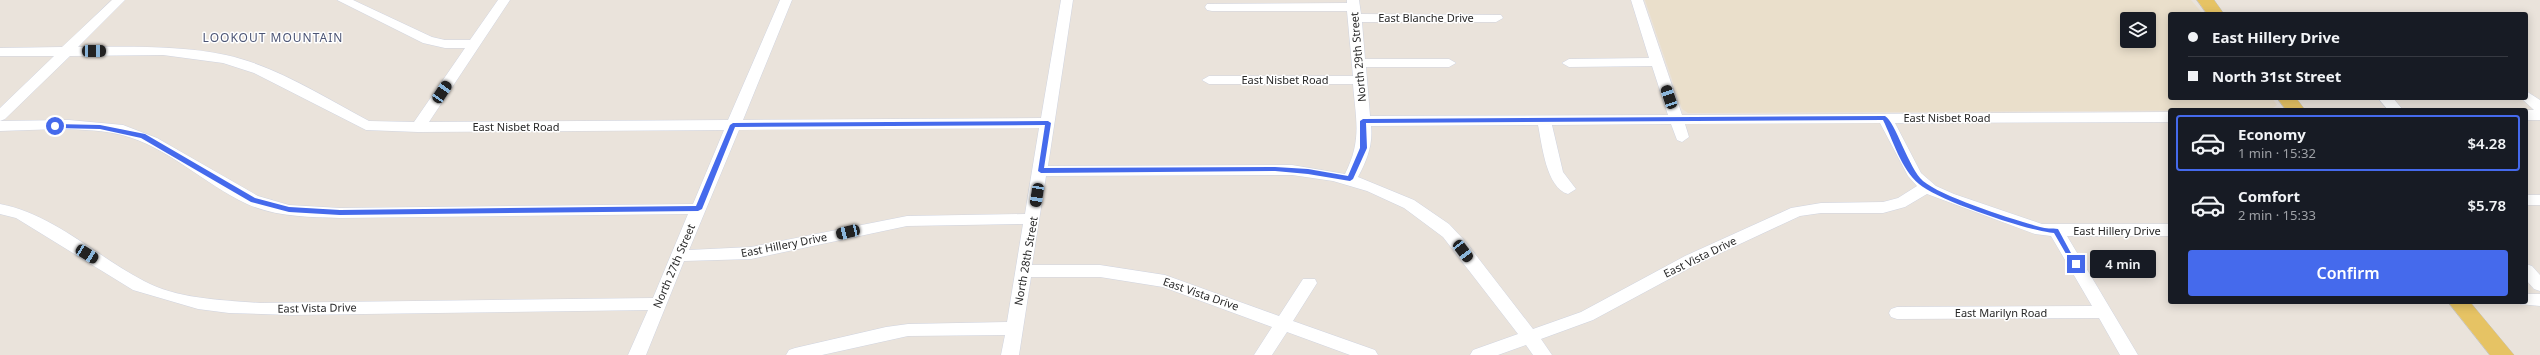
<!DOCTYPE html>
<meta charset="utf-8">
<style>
body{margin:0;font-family:"Noto Sans",sans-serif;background:#242831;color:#f1f3f6;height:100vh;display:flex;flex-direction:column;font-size:15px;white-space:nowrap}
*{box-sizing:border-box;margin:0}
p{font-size:13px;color:#9ea1a6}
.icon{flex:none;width:22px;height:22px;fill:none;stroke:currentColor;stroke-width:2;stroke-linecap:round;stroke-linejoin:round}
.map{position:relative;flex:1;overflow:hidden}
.side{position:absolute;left:2168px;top:108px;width:360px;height:196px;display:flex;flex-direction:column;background:#171b24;border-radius:4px;box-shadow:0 2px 10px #0003}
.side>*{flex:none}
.top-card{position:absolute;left:2168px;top:12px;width:360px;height:88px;border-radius:4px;box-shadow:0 2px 10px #0003;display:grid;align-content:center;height:88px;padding:0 20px;background:#171b24}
.tools{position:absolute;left:2120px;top:12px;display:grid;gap:8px}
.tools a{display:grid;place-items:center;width:36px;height:36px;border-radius:4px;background:#171b24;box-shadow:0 2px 10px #0003;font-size:20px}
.end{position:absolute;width:18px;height:18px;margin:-9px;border:5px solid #456aec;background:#fff;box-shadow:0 0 0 2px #fff}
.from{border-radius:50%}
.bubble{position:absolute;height:28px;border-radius:4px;background:#171b24;box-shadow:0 2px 10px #0003;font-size:13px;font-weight:600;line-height:28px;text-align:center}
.car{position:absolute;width:12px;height:24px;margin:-12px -6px;border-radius:5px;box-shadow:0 0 3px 1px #0007;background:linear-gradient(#222 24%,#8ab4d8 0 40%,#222 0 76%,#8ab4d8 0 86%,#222 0)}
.top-card b{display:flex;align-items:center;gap:14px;height:38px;font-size:15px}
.top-card b+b{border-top:1px solid #363941}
.top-card i{width:10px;height:10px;background:#f1f3f6}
ul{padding:7px 0 0;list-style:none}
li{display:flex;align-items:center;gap:12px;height:56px;margin:0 8px 6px;padding:0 12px;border:2px solid transparent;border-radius:4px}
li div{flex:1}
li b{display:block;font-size:15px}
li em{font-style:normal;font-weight:600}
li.selected{border-color:#456aec}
li>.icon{width:36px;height:36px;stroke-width:1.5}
.cta{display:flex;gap:8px;margin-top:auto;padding:8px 20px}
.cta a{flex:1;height:46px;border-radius:4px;background:#456aec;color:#fff;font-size:16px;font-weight:600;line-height:46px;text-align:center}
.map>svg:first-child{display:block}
</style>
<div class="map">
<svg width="2540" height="355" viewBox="0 0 2540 355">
<rect width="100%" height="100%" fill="#eae3db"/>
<!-- education -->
<path fill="#eadfcb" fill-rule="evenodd" d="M 1645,0 L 2191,0 L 2203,14 L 2170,14 L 2170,98 L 2272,98 L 2277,105 L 2270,110 L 1688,113 L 1682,109 ZM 2127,19 L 2149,19 L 2149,41 L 2127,41 Z"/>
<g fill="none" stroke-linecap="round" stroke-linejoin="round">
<!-- minor casing -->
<g stroke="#d0d4e0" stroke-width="1">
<g id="minor">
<path d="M 112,0 L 125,0 L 78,47 C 127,47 178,45 226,55 C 276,66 324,97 369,121 L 414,122 L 465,48 L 445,48 L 423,43 L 337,0 L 353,0 L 432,37 L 445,40 L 470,40 L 498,0 L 510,0 L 429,122 L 728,120 L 780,0 L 792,0 L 743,120 L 1041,118 L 1061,0 L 1073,0 L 1048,166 L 1292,165 L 1345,174 C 1362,140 1356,121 1353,84 L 1209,84 L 1202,80 L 1209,76 L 1353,76 L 1347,11 L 1212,11 L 1207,10 L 1205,7 L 1207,4 L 1347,3 L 1347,0 L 1359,0 L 1361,14 L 1501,15 L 1503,18 L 1496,22 L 1362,22 L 1365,59 L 1449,59 L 1456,63 L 1449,67 L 1366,67 L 1370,116 L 1668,115 L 1652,66 L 1569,67 L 1562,63 L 1569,59 L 1649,58 L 1631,0 L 1643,0 L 1682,115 L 2170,112 L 2170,122 L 1895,123 L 1921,173 L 1936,186 L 1954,194 L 2042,224 L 2170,224 L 2170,236 L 2067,236 L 2138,355 L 2120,355 L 2099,318 L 1897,319 L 1891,317 L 1889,313 L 1891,309 L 1897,307 L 2092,306 L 2051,236 L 2035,234 L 1927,194 L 1905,207 L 1883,213 L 1821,213 L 1800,216 L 1697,264 L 1593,320 L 1541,339 L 1552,355 L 1533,355 L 1526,345 L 1498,355 L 1470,355 L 1473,350 L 1518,334 L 1443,237 L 1404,208 L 1367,191 L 1333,181 L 1292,175 L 1046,176 L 1032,265 L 1100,265 L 1165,275 L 1279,316 L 1303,279 L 1315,279 L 1317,283 L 1293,321 L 1375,350 L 1378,355 L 1350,355 L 1287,332 L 1272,355 L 1254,355 L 1272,327 L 1163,287 L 1100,277 L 1031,277 L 1019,355 L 1001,355 L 1005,335 L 908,336 L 822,355 L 786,355 L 789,350 L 795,348 L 886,327 L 908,324 L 1007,322 L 1023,224 L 907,226 L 751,259 L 684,261 L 646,355 L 628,355 L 648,310 L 291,315 L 229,313 L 198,309 L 133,290 L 16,218 L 0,214 L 0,204 C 53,214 96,256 144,281 C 177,299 222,300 260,303 L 653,298 L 688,214 L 340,218 C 309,217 276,217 247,204 C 204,184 168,147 122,135 C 88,126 35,130 0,131 L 0,121 L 69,120 L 123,125 L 157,138 L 258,196 L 289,205 L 340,208 L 693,204 L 724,130 L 418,132 L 366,130 L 254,73 L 223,63 L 163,55 L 70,56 L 5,119 L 0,121 L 0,108 L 54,56 L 0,56 L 0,48 L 62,47 ZM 1880,123 L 1908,176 L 1917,186 L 1898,198 L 1883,202 L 1821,203 L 1791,208 L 1685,256 L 1581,312 L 1533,329 L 1465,241 L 1449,224 L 1414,200 L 1358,177 C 1367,160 1373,145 1371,126 L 1538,125 C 1542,144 1546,188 1568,194 L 1576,189 L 1563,172 L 1552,125 L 1671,124 L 1677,140 L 1682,142 L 1689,137 L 1685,124 ZM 1039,128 L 1025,214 L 907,216 L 751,247 L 689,250 L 739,130 Z"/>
<path d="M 2526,91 L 2540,100 L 2540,120 L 2526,120 L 2526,110 L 2534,110 L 2521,98 L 2526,98 Z"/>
<path d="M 2378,98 L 2393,98 L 2403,110 L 2388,110 Z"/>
<rect x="2526" y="195" width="14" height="10"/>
<path d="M 2526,264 L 2532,266 L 2540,275 L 2540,291 L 2534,289 L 2526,280 Z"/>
<path d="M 2526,294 L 2540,294 L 2540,306 L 2520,304 L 2519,302 L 2526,302 Z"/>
</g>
</g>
<!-- major casing -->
<g stroke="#c3c3c3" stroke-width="1">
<g id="major">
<path d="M 2197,0 L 2214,0 L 2224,14 L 2207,14 Z"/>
<path d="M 2277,98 L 2296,98 L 2305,110 L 2286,110 Z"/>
<path d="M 2448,302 L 2470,302 L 2514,355 L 2490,355 Z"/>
</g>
</g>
<!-- minor -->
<use href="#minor" fill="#fff" fill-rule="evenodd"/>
<!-- major -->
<use href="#major" fill="#e6c364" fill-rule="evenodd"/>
</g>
<!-- route -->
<path fill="#456aec" d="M 1885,116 C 1895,121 1909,169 1923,181 C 1942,197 2014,220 2040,227 C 2046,229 2052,228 2058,229 L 2078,266 L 2073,266 L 2054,233 C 2028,231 1937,200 1919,184 C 1901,169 1893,140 1883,120 L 1366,123 L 1367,148 L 1353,179 L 1350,181 L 1308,174 L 1275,171 L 1041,173 L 1038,171 L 1045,125 L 735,127 L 702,209 L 698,211 L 340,215 L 289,212 L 251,202 L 141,138 L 100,129 L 55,128 L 52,126 L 55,124 L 100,125 L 145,134 L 255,198 L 289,207 L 340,210 L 696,206 L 730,125 L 733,123 L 1048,121 L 1051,123 L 1044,168 L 1275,167 L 1308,169 L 1348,176 L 1360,148 L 1360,121 L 1363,119 Z"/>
<g text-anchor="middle" stroke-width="3" stroke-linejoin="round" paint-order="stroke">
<!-- street labels -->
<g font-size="11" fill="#282828" stroke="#fff">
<text x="1426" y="22">East Blanche Drive</text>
<text transform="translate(1358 57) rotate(-95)" y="4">North 29th Street</text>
<text x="1285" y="84">East Nisbet Road</text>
<text x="1947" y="122">East Nisbet Road</text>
<text x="516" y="131">East Nisbet Road</text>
<text x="2117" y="235">East Hillery Drive</text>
<text transform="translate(784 245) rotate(-11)" y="4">East Hillery Drive</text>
<text transform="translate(1700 257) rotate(-26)" y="4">East Vista Drive</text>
<text transform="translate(1026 261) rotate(-80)" y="4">North 28th Street</text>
<text transform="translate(674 266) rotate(-67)" y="4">North 27th Street</text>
<text transform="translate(1201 294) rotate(19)" y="4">East Vista Drive</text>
<text transform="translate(317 308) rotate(-1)" y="4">East Vista Drive</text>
<text x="2001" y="317">East Marilyn Road</text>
</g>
<!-- neighbourhood labels -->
<g font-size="12" letter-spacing="1" fill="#4c5575" stroke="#fff">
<text x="273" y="42">LOOKOUT MOUNTAIN</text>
</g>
</g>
</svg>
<div class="tools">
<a><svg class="icon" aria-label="layers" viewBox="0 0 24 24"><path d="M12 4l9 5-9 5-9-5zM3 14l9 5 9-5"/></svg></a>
</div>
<i class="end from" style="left:55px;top:126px"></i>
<i class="end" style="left:2076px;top:264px"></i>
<div class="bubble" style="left:2090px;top:250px;width:66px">4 min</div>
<i class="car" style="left:94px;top:51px;rotate:90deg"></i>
<i class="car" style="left:442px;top:92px;rotate:34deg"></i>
<i class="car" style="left:1669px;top:97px;rotate:341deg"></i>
<i class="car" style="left:1037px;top:195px;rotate:189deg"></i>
<i class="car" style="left:848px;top:232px;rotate:257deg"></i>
<i class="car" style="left:1463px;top:251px;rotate:143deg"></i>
<i class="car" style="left:87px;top:254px;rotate:122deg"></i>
<div class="top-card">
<b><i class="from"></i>East Hillery Drive</b>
<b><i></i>North 31st Street</b>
</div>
<section class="side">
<ul>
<li class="selected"><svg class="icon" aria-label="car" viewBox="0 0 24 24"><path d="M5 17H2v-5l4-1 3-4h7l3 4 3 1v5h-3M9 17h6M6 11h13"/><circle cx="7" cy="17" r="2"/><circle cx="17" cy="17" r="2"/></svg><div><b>Economy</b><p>1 min · 15:32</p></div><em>$4.28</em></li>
<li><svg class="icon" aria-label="car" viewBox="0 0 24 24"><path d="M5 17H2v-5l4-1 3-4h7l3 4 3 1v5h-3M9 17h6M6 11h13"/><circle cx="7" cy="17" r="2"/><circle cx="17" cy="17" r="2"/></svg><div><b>Comfort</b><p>2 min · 15:33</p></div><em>$5.78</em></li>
</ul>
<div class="cta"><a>Confirm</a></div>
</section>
</div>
